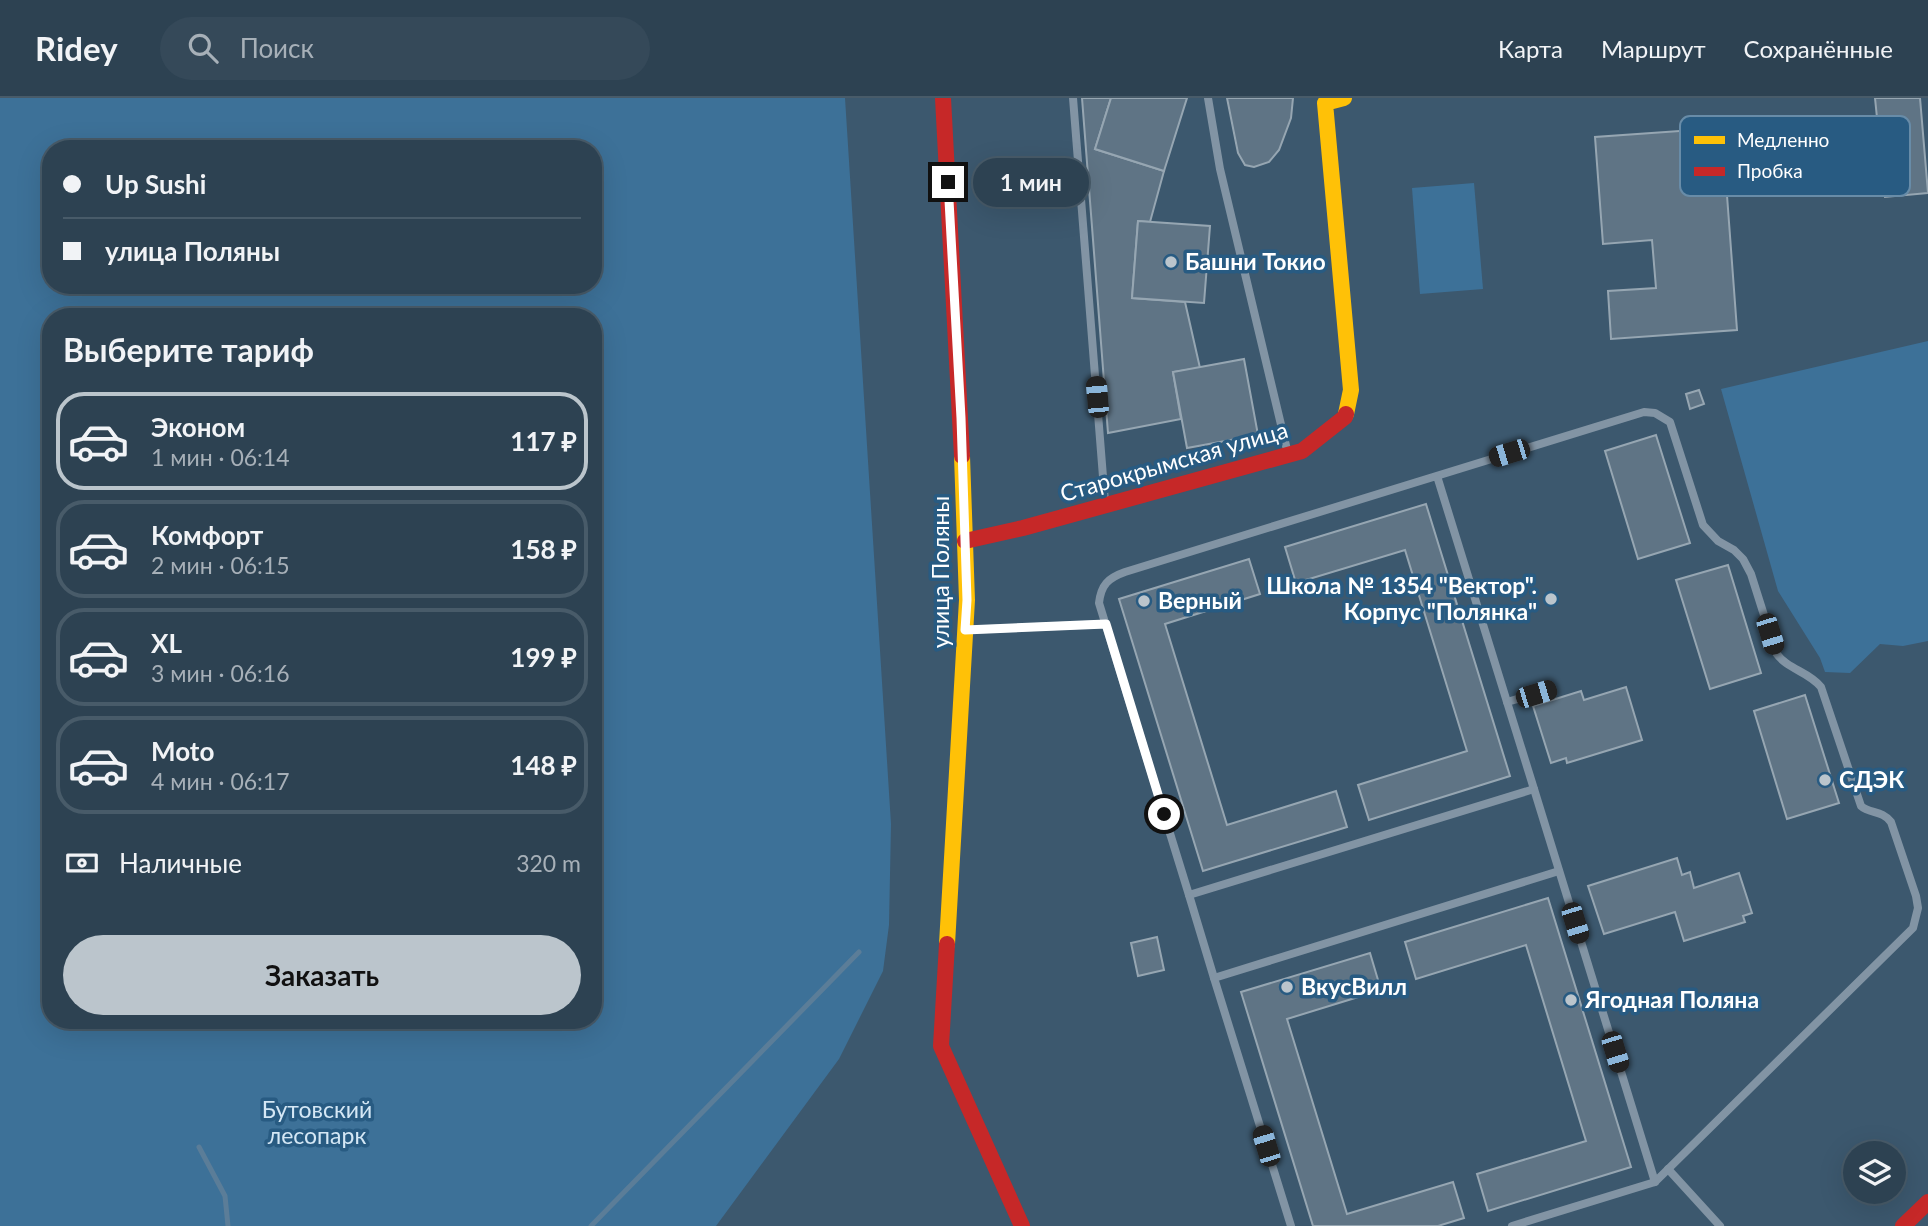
<!DOCTYPE html>
<html lang="ru">
<meta charset="utf-8">
<style>
body{margin:0;font-family:Lato,sans-serif;background:#354959;color:#f1f3f6;height:100vh;display:flex;flex-direction:column;font-size:26px;white-space:nowrap}
*{box-sizing:border-box;margin:0}
p{font-size:23px;color:#a7b0b8}
.icon{flex:none;width:38px;height:38px;fill:none;stroke:currentColor;stroke-width:2;stroke-linecap:round;stroke-linejoin:round}
.map{position:relative;flex:1;overflow:hidden}
.drawer{position:absolute;left:42px;top:210px;width:560px;height:721px;display:flex;flex-direction:column;background:#2d4252;border-radius:28px;box-shadow:0 7px 28px #0002,0 0 0 2px #485b69}
.drawer>*{flex:none}
.top-card{position:absolute;left:42px;top:42px;width:560px;height:154px;border-radius:28px;box-shadow:0 7px 28px #0002,0 0 0 2px #485b69;display:grid;align-content:center;height:154px;padding:0 21px;background:#2d4252}
.buttons{position:absolute;left:1843px;top:1043px;display:grid;gap:14px}
.buttons a{display:grid;place-items:center;width:63px;height:63px;border-radius:50%;background:#2d4252;box-shadow:0 7px 28px #0002,0 0 0 2px #485b69;font-size:35px}
.end{position:absolute;width:32px;height:32px;margin:-16px;border:9px solid #fff;background:#111;box-shadow:0 0 0 4px #111}
.from{border-radius:50%}
.bubble{position:absolute;height:49px;border-radius:24px;background:#2d4252;box-shadow:0 7px 28px #0002,0 0 0 2px #485b69;font-size:23px;font-weight:700;line-height:49px;text-align:center}
.car{position:absolute;width:21px;height:42px;margin:-21px -10px;border-radius:9px;box-shadow:0 0 5px 2px #0007;background:linear-gradient(#222 24%,#8ab4d8 0 40%,#222 0 76%,#8ab4d8 0 86%,#222 0)}
.top-card b{display:flex;align-items:center;gap:24px;height:66px;font-size:26px}
.top-card b+b{border-top:2px solid #485b69}
.top-card i{width:18px;height:18px;background:#f1f3f6}
ul{padding:0;list-style:none}
li{display:flex;align-items:center;gap:21px;height:98px;margin:0 14px 10px;padding:0 7px;border:4px solid #485b69;border-radius:28px}
li div{flex:1}
li b{display:block;font-size:26px}
li em{font-style:normal;font-weight:700}
li.selected{border-color:#bbc5cc}
li>.icon{width:63px;height:63px;stroke-width:1.5}
h2{padding:0 21px;font-size:32px;line-height:84px}
.pay{display:flex;align-items:center;gap:18px;height:77px;padding:0 21px;font-size:26px}
.pay p{margin-inline-start:auto}
.primary-button{display:flex;gap:14px;margin-top:auto;padding:14px 21px}
.primary-button a{flex:1;height:80px;border-radius:42px;background:#bbc5cc;color:#111;font-size:28px;font-weight:700;line-height:80px;text-align:center}
header{display:flex;align-items:center;gap:42px;box-sizing:border-box;height:98px;padding:0 35px;background:#2d4252;border-bottom:2px solid #485b69}
header strong{font-size:33px}
nav{display:flex;gap:38px;margin-inline-start:auto;font-size:24px}
.search{width:490px;height:63px;background:#354959;display:flex;align-items:center;gap:18px;box-sizing:border-box;padding:0 24px;border-radius:38px;color:#a7b0b8;font-size:26px}
.map>svg:first-child{display:block}
</style>
<header>
<strong>Ridey</strong>
<div class="search"><svg class="icon" aria-label="search" viewBox="0 0 24 24"><circle cx="10" cy="10" r="6"/><path d="M15 15l6 6"/></svg>Поиск</div>
<nav><a>Карта</a><a>Маршрут</a><a>Сохранённые</a></nav>
</header>
<div class="map">
<svg width="1928" height="1128" viewBox="0 0 1928 1128">
<rect width="100%" height="100%" fill="#3c586e"/>
<!-- green -->
<g fill="#3d7198" fill-rule="evenodd">
<path d="M 0,0 L 845,0 L 891,726 L 889,827 L 883,873 L 839,961 L 716,1128 L 0,1128 ZM 51,51 L 593,51 L 593,187 L 51,187 ZM 51,219 L 593,219 L 593,922 L 51,922 Z"/>
<path d="M 1474,85 L 1483,191 L 1420,196 L 1412,90 Z"/>
<path d="M 1928,243 L 1928,543 L 1903,548 L 1880,546 L 1850,575 L 1825,574 L 1820,560 L 1778,493 L 1721,291 Z"/>
</g>
<g fill="none" stroke-linecap="round" stroke-linejoin="round">
<!-- stream -->
<g stroke="#5b7d98" stroke-width="5">
<path d="M 199,1049 L 225,1098 L 228,1128"/>
<path d="M 591,1128 L 859,854"/>
</g>
</g>
<!-- building -->
<g fill="#5f7485" stroke="#96a6b2" stroke-width="2">
<path d="M 1082,0 L 1111,0 L 1095,51 L 1164,73 L 1150,124 L 1138,123 L 1132,200 L 1185,204 L 1200,270 L 1173,274 L 1181,321 L 1108,335 Z"/>
<path d="M 1111,0 L 1187,0 L 1164,73 L 1095,51 Z"/>
<path d="M 1227,0 L 1293,0 L 1291,20 L 1279,52 L 1269,64 L 1254,69 L 1245,67 L 1238,55 Z"/>
<path d="M 1875,0 L 1920,0 L 1928,95 L 1885,99 Z"/>
<path d="M 1722,30 L 1737,232 L 1611,241 L 1608,193 L 1656,190 L 1652,142 L 1603,146 L 1595,39 Z"/>
<path d="M 1138,123 L 1210,128 L 1204,205 L 1132,200 Z"/>
<path d="M 1244,261 L 1258,337 L 1187,350 L 1173,274 Z"/>
<path d="M 1699,292 L 1704,306 L 1690,311 L 1686,296 Z"/>
<path d="M 1656,337 L 1690,445 L 1638,461 L 1605,353 Z"/>
<path d="M 1426,406 L 1510,678 L 1369,722 L 1358,687 L 1467,653 L 1405,452 L 1296,485 L 1285,449 Z"/>
<path d="M 1249,461 L 1260,496 L 1165,526 L 1227,727 L 1336,693 L 1347,729 L 1203,773 L 1119,501 Z"/>
<path d="M 1728,467 L 1761,575 L 1710,591 L 1676,482 Z"/>
<path d="M 1626,589 L 1642,642 L 1567,665 L 1566,660 L 1551,665 L 1533,608 L 1581,593 L 1584,602 Z"/>
<path d="M 1805,597 L 1839,705 L 1787,721 L 1754,613 Z"/>
<path d="M 1677,760 L 1682,777 L 1690,774 L 1694,790 L 1739,775 L 1752,815 L 1743,818 L 1745,824 L 1684,843 L 1675,814 L 1604,836 L 1588,788 Z"/>
<path d="M 1548,800 L 1631,1069 L 1488,1113 L 1477,1076 L 1586,1043 L 1526,847 L 1416,881 L 1405,844 Z"/>
<path d="M 1157,839 L 1164,872 L 1138,878 L 1131,845 Z"/>
<path d="M 1370,855 L 1381,892 L 1287,921 L 1347,1116 L 1453,1084 L 1464,1120 L 1438,1128 L 1313,1128 L 1241,894 Z"/>
</g>
<g fill="none" stroke-linecap="round" stroke-linejoin="round">
<!-- lane -->
<g stroke="#8294a4" stroke-width="8">
<path d="M 1073,0 L 1105,404"/>
<path d="M 1208,0 L 1220,71 L 1288,356"/>
<path d="M 1437,378 L 1534,691 L 1189,797 L 1099,505 C 1101,487 1108,480 1125,474 L 1644,314 L 1655,315 L 1670,324 L 1703,427 L 1718,443 L 1734,452 L 1743,461 L 1751,476 L 1776,555 C 1788,572 1808,573 1821,589 L 1861,708 C 1870,716 1882,712 1891,724 L 1916,798 L 1918,810 L 1913,830 L 1655,1084"/>
<path d="M 965,532 L 1106,526"/>
<path d="M 1507,604 L 1552,591"/>
<path d="M 1189,797 L 1214,880"/>
<path d="M 1668,1071 L 1720,1128"/>
<path d="M 1291,1128 L 1214,880 L 1559,773"/>
<path d="M 1512,1128 L 1655,1084 L 1534,691"/>
</g>
<!-- slow -->
<g stroke="#ffc107" stroke-width="16">
<path d="M 1344,0 L 1325,5 L 1351,292 L 1346,316"/>
<path d="M 947,846 L 967,502 L 962,358"/>
</g>
<!-- jam -->
<g stroke="#c62828" stroke-width="16">
<path d="M 943,0 L 962,358"/>
<path d="M 965,443 L 1023,430 L 1302,353 L 1345,319 L 1346,316"/>
<path d="M 947,846 L 941,948 L 1022,1128"/>
<path d="M 1903,1128 L 1928,1104"/>
</g>
</g>
<g fill="none" stroke-linecap="round" stroke-linejoin="round">
<!-- route -->
<path stroke="#fff" stroke-width="9" d="M 948,84 L 961,320 L 967,502 L 965,532 L 1106,526 L 1164,716"/>
</g>
<!-- markers -->
<g fill="#bbc5cc" stroke="#285b82" stroke-width="2.5">
<circle cx="1171" cy="164" r="7"/>
<circle cx="1551" cy="501" r="7"/>
<circle cx="1144" cy="503" r="7"/>
<circle cx="1825" cy="682" r="7"/>
<circle cx="1287" cy="889" r="7"/>
<circle cx="1571" cy="902" r="7"/>
</g>
<g text-anchor="middle" stroke-width="7" stroke-linejoin="round" paint-order="stroke">
<!-- poi labels -->
<g font-size="23" font-weight="bold" fill="#fff" stroke="#285b82" text-anchor="start">
<text x="1185" y="172">Башни Токио</text>
<text x="1537" y="496" text-anchor="end">Школа № 1354 "Вектор".<tspan x="1537" dy="26">Корпус "Полянка"</tspan></text>
<text x="1158" y="511">Верный</text>
<text x="1839" y="690">СДЭК</text>
<text x="1301" y="897">ВкусВилл</text>
<text x="1585" y="910">Ягодная Поляна</text>
</g>
<!-- street labels -->
<g font-size="23" fill="#fff" stroke="#285b82">
<text transform="translate(1174 364) rotate(-16)" y="8">Старокрымская улица</text>
<text transform="translate(941 474) rotate(-90)" y="8">улица Поляны</text>
</g>
<!-- park labels -->
<g font-size="23" fill="#d4e7f5" stroke="#285b82">
<text x="317" y="1020">Бутовский<tspan x="317" dy="26">лесопарк</tspan></text>
</g>
</g>
<!-- legend -->
<rect x="1680" y="18" width="230" height="80" rx="10" fill="#285b82" stroke="#688ca8" stroke-width="2"/>
<rect x="1694" y="38" width="31" height="8" fill="#ffc107"/>
<rect x="1694" y="69" width="31" height="9" fill="#c62828"/>
<g font-size="19" fill="#fff">
<text x="1737" y="49">Медленно</text>
<text x="1737" y="80">Пробка</text>
</g>
</svg>
<div class="buttons">
<a><svg class="icon" aria-label="layers" viewBox="0 0 24 24"><path d="M12 4l9 5-9 5-9-5zM3 14l9 5 9-5"/></svg></a>
</div>
<i class="end from" style="left:1164px;top:716px"></i>
<i class="end" style="left:948px;top:84px"></i>
<div class="bubble" style="left:973px;top:60px;width:116px">1 мин</div>
<i class="car" style="left:1097px;top:299px;rotate:355deg"></i>
<i class="car" style="left:1509px;top:355px;rotate:253deg"></i>
<i class="car" style="left:1770px;top:536px;rotate:163deg"></i>
<i class="car" style="left:1536px;top:596px;rotate:73deg"></i>
<i class="car" style="left:1575px;top:825px;rotate:163deg"></i>
<i class="car" style="left:1615px;top:954px;rotate:163deg"></i>
<i class="car" style="left:1266px;top:1048px;rotate:343deg"></i>
<div class="top-card">
<b><i class="from"></i>Up Sushi</b>
<b><i></i>улица Поляны</b>
</div>
<section class="drawer">
<h2>Выберите тариф</h2>
<ul>
<li class="selected"><svg class="icon" aria-label="car" viewBox="0 0 24 24"><path d="M5 17H2v-5l4-1 3-4h7l3 4 3 1v5h-3M9 17h6M6 11h13"/><circle cx="7" cy="17" r="2"/><circle cx="17" cy="17" r="2"/></svg><div><b>Эконом</b><p>1 мин · 06:14</p></div><em>117 ₽</em></li>
<li><svg class="icon" aria-label="car" viewBox="0 0 24 24"><path d="M5 17H2v-5l4-1 3-4h7l3 4 3 1v5h-3M9 17h6M6 11h13"/><circle cx="7" cy="17" r="2"/><circle cx="17" cy="17" r="2"/></svg><div><b>Комфорт</b><p>2 мин · 06:15</p></div><em>158 ₽</em></li>
<li><svg class="icon" aria-label="car" viewBox="0 0 24 24"><path d="M5 17H2v-5l4-1 3-4h7l3 4 3 1v5h-3M9 17h6M6 11h13"/><circle cx="7" cy="17" r="2"/><circle cx="17" cy="17" r="2"/></svg><div><b>XL</b><p>3 мин · 06:16</p></div><em>199 ₽</em></li>
<li><svg class="icon" aria-label="car" viewBox="0 0 24 24"><path d="M5 17H2v-5l4-1 3-4h7l3 4 3 1v5h-3M9 17h6M6 11h13"/><circle cx="7" cy="17" r="2"/><circle cx="17" cy="17" r="2"/></svg><div><b>Moto</b><p>4 мин · 06:17</p></div><em>148 ₽</em></li>
</ul>
<div class="pay"><svg class="icon" aria-label="cash" viewBox="0 0 24 24"><path d="M3 7h18v10H3z"/><circle cx="12" cy="12" r="2"/></svg>Наличные<p>320 m</p></div>
<div class="primary-button"><a>Заказать</a></div>
</section>
</div>
